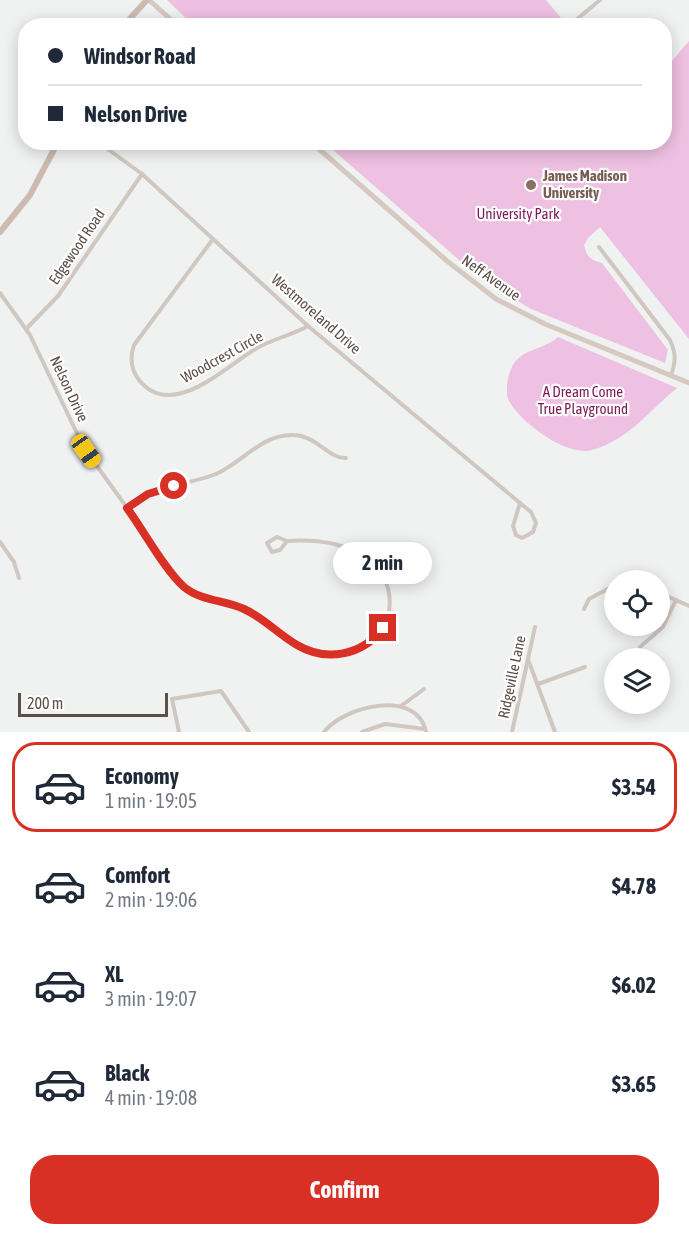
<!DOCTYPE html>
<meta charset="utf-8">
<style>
body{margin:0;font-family:"Asap Condensed",sans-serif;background:#f6f6f7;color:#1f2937;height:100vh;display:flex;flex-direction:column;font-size:22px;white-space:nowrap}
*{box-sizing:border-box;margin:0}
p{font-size:20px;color:#747a83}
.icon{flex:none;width:33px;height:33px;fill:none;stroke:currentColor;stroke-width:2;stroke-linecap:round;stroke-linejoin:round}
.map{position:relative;height:732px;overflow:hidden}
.sheet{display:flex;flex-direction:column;background:#fff;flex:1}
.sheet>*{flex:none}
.top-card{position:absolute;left:18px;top:18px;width:654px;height:132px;border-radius:24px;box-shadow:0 3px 15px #0003;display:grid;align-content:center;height:132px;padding:0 30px;background:#fff}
.controls{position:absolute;left:604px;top:570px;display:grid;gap:12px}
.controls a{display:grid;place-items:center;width:66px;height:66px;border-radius:50%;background:#fff;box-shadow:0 3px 15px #0003;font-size:30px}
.scale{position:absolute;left:18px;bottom:15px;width:150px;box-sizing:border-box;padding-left:6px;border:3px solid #5c4f48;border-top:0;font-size:16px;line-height:21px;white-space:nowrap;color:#5c4f48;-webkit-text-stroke:4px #fff;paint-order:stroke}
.end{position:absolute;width:27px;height:27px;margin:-14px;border:8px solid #d93025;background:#fff;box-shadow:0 0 0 3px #fff}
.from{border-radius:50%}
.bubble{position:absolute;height:42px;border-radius:21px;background:#fff;box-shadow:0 3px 15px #0003;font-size:20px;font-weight:700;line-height:42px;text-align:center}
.car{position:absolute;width:18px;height:36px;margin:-18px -9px;border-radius:8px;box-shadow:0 0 4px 2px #0007;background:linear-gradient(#f5c518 24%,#345 0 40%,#f5c518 0 76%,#345 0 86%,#f5c518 0)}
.top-card b{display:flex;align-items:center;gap:21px;height:57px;font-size:22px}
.top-card b+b{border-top:2px solid #e0e1e3}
.top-card i{width:15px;height:15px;background:#1f2937}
ul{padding:10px 0 0;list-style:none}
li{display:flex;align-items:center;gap:18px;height:90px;margin:0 12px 9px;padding:0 18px;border:3px solid transparent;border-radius:24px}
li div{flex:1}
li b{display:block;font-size:22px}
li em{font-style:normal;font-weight:700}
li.current{border-color:#d93025}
li>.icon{width:54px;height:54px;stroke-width:1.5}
.button{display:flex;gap:12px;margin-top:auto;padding:12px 30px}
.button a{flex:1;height:69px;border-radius:24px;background:#d93025;color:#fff;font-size:24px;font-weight:700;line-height:69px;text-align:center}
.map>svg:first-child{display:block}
</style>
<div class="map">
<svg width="689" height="732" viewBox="0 0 689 732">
<rect width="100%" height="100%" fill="#f0f2f2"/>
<!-- green -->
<g fill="#eec0e1">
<path d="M 167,0 L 546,0 L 567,25 L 193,25 Z"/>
<path d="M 689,41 L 689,339 L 600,227 L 588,238 L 584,245 C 587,257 590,260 602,263 L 668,350 L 665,363 L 531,309 L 496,288 L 466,266 L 325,143 L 664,142 L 665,69 Z"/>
<path d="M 558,337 L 677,388 C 650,410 627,441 592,450 C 567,457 521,423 509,401 C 505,393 507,378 511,369 C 520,348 542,351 558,337 Z"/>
</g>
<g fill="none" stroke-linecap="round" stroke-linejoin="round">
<!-- street -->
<g stroke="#d1c7c1" stroke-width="4">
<path d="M 576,20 L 600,0"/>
<path d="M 98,142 L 142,174 L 308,326 L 520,503"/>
<path d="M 213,239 L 134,345 C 130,357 131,370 139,380 C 172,422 227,365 257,348 C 273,339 292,335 308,326"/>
<path d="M 599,247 L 670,340 C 676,353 676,362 671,375"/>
<path d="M 0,293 L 30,335 L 84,448 L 184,587 C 203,602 230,601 252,612 C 275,624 291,647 317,653 C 406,674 432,532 287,541"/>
<path d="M 26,329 L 58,296 L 142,174"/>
<path d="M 520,503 L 531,512 L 536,523 L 533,532 L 522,538 L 516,535 L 513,526 Z"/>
<path d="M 127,508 C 148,483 188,486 216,474 C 243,462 262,434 293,435 C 316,435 329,459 346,458"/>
<path d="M 277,537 L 287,541 L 280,550 L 272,552 L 267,543 Z"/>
<path d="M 0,542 L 14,562 L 19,578"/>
<path d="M 660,593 L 689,606"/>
<path d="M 584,609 L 589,599 L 615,585"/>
<path d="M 640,647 L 663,627 L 676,600"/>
<path d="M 529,662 L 555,732"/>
<path d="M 538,684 L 585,667"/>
<path d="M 401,706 L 424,689"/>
<path d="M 179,732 L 172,699 L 221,691 L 249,732"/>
<path d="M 324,732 C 344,706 417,688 426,732"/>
<path d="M 362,732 L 385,724 L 425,729"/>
<path d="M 512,732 L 535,627"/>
</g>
<!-- secondary -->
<g stroke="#d6c9c1" stroke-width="5">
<path d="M 149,0 L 178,26"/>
<path d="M 311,142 L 447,261 L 496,299 L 545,324 L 689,383"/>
</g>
<!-- primary -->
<g stroke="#cdbbb1" stroke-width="6">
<path d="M 123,26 L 147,0"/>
<path d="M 0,232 L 30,195 L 58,142"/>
</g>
</g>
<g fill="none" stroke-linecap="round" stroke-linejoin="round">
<!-- route -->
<path stroke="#d93025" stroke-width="8" d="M 174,486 L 148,494 L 127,508 C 144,531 164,569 184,587 C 201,601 224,600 244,609 C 264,618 278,634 297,645 C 326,662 362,656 383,628"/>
</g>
<!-- markers -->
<circle fill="#8d6e63" stroke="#fff" stroke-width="2" cx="531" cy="185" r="6"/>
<g text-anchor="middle" stroke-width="4.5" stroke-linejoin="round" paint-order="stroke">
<!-- education labels -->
<g font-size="15" font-weight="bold" fill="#785e54" stroke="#fff" text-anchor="start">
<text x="543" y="181">James Madison<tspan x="543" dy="17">University</tspan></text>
</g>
<!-- park labels -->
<g font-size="15" fill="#7c1b57" stroke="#fff">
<text x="518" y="219">University Park</text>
<text x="583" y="397">A Dream Come<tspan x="583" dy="17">True Playground</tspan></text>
</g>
<!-- street labels -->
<g font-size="15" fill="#5c4f48" stroke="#fff">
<text transform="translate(77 247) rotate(-56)" y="5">Edgewood Road</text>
<text transform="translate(491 278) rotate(35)" y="5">Neff Avenue</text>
<text transform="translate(316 314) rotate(41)" y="5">Westmoreland Drive</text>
<text transform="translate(222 357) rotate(-29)" y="5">Woodcrest Circle</text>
<text transform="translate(69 389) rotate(65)" y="5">Nelson Drive</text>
<text transform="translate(512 677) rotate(-78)" y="5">Ridgeville Lane</text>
</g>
</g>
</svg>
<div class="controls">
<a><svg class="icon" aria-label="locate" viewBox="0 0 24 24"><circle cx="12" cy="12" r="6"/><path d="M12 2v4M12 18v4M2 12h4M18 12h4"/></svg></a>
<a><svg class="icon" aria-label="layers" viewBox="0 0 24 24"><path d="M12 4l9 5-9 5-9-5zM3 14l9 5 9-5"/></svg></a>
</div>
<div class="scale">200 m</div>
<i class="end from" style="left:174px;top:486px"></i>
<i class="end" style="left:383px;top:628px"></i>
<div class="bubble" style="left:333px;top:542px;width:99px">2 min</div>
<i class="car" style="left:86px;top:451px;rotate:145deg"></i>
<div class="top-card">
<b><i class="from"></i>Windsor Road</b>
<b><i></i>Nelson Drive</b>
</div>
</div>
<section class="sheet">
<ul>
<li class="current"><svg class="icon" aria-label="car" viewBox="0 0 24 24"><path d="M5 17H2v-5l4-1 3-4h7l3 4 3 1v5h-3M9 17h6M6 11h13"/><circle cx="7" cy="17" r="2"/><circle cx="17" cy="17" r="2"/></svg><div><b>Economy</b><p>1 min · 19:05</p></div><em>$3.54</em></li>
<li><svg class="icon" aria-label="car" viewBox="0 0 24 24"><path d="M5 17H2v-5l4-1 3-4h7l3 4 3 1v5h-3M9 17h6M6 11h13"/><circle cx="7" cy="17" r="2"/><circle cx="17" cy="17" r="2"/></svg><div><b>Comfort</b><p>2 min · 19:06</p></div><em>$4.78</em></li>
<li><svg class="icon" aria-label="car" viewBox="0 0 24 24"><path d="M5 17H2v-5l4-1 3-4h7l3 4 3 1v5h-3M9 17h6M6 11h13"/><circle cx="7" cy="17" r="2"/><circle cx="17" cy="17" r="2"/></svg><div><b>XL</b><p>3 min · 19:07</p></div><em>$6.02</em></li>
<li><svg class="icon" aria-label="car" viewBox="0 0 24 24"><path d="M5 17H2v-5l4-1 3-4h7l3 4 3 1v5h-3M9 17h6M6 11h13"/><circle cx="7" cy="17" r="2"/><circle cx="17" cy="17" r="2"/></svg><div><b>Black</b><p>4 min · 19:08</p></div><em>$3.65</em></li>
</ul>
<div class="button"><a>Confirm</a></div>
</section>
